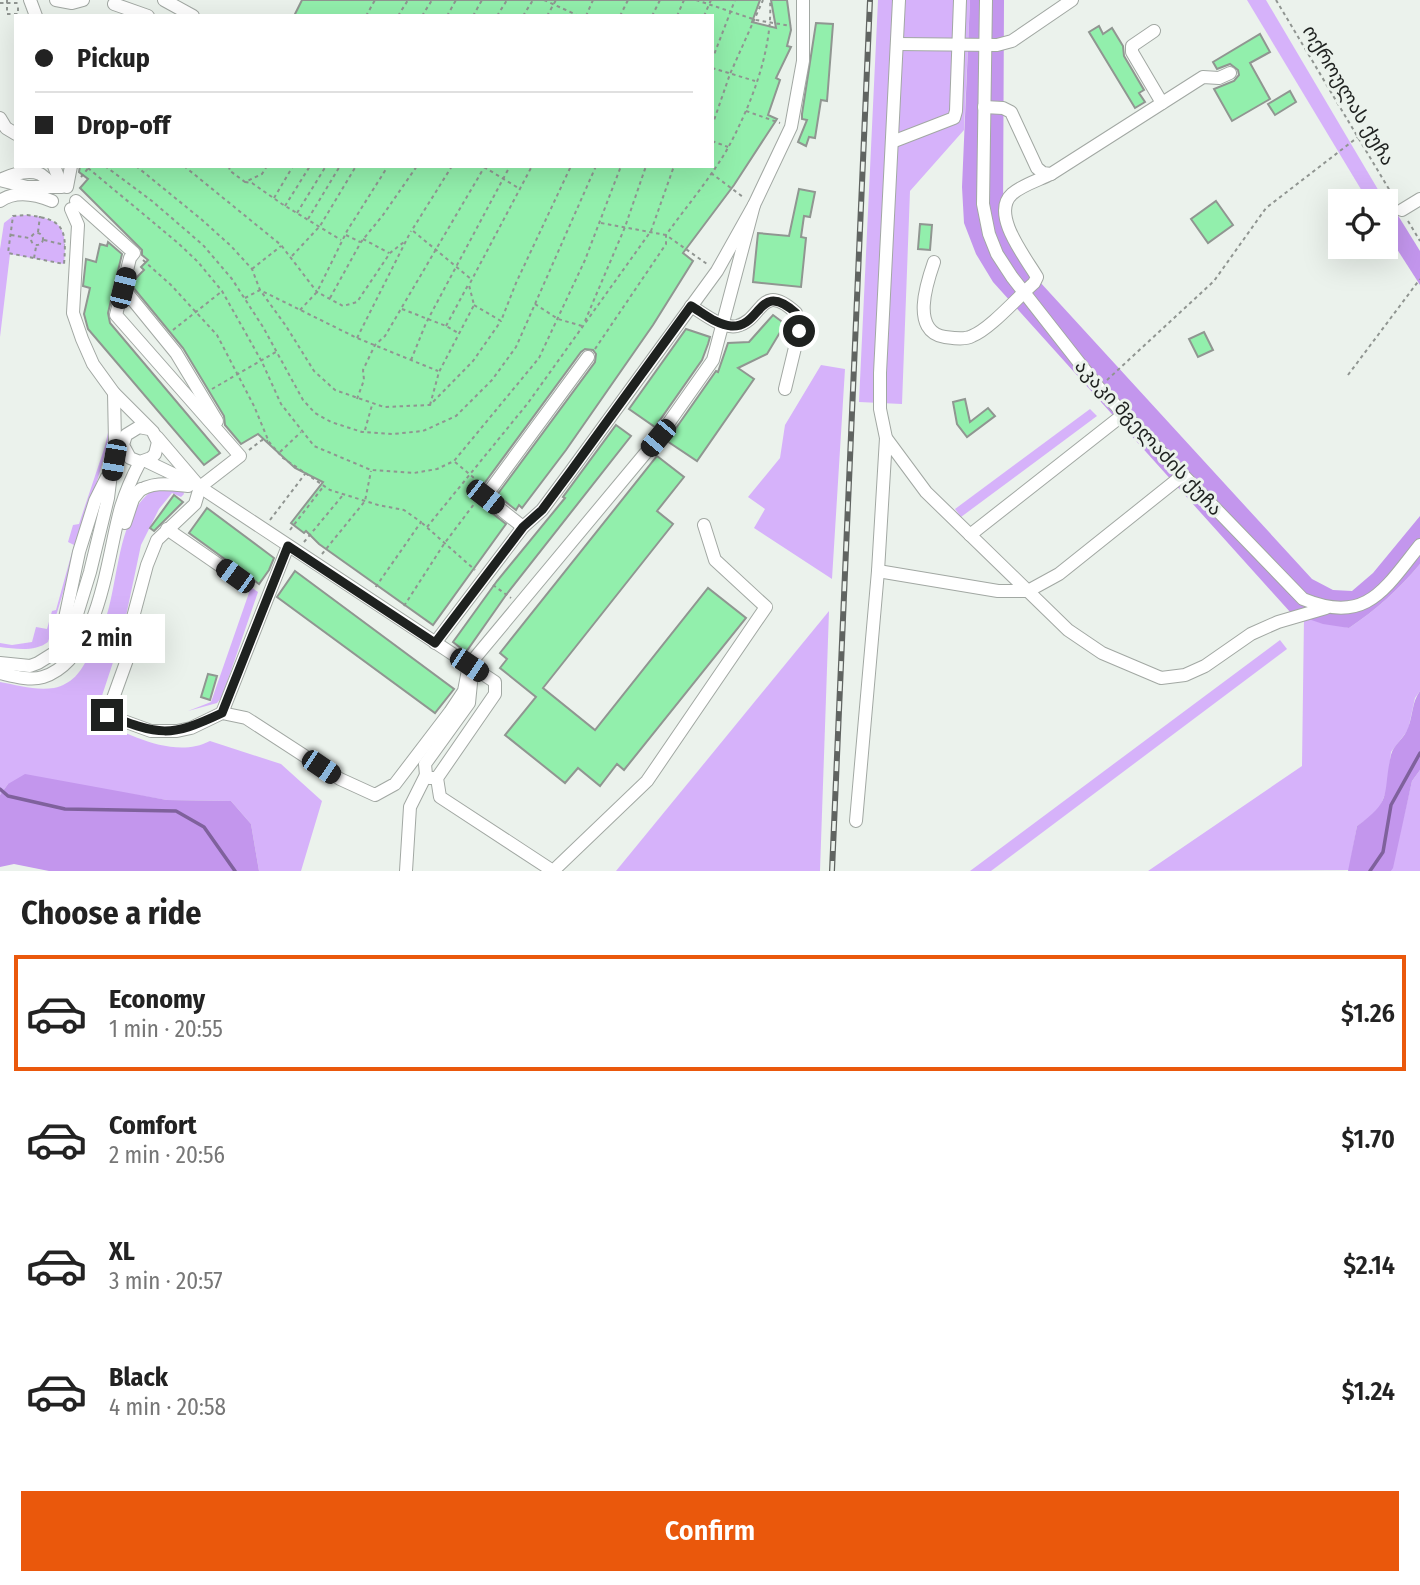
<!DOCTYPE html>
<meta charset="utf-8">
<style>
body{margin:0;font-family:"Fira Sans Condensed","Noto Sans Georgian",sans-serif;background:#f6f6f6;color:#222;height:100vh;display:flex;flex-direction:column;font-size:26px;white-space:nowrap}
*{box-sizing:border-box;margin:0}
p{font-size:23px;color:#767676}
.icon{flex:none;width:38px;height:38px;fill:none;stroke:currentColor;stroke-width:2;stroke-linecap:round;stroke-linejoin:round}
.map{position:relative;height:871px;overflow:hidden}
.side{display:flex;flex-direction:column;background:#fff;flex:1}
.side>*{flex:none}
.banner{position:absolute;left:14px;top:14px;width:700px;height:154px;border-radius:0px;box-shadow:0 7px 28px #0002;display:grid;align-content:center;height:154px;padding:0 21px;background:#fff}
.buttons{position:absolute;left:1328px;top:189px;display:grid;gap:14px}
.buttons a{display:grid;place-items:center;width:70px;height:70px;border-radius:0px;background:#fff;box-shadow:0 7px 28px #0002;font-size:35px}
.end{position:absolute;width:32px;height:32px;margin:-16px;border:9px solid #1e211f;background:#fff;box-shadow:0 0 0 4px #fff}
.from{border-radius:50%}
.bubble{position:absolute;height:49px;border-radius:0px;background:#fff;box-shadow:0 7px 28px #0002;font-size:23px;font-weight:600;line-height:49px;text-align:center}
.car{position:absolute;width:21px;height:42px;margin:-21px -10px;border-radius:9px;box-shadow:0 0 5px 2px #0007;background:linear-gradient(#222 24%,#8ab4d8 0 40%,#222 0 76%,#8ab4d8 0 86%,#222 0)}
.banner b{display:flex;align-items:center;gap:24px;height:66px;font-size:26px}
.banner b+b{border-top:2px solid #e0e0e0}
.banner i{width:18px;height:18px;background:#222}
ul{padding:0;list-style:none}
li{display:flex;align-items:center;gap:21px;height:116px;margin:0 14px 10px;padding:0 7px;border:4px solid transparent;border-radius:0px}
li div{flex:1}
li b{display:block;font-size:26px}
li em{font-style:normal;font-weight:600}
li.current{border-color:#ea580c}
li>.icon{width:63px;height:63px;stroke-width:1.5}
h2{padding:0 21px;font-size:32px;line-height:84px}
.button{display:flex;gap:14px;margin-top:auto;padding:14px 21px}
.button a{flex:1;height:80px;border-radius:0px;background:#ea580c;color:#fff;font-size:28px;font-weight:600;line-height:80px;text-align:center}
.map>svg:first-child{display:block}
</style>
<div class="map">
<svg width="1420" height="871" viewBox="0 0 1420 871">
<rect width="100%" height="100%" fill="#ebf2ec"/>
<!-- green -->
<g fill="#d6b2fa">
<path d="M 878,0 L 970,0 L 964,130 L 910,191 L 902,404 L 859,402 Z"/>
<path d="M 1247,0 L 1266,0 L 1383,198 L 1380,201 L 1368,201 Z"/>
<path d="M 27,215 C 64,219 67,229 64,264 L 10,254 L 0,337 L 0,249 L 4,223 L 13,216 Z"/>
<path d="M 821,365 L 845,369 L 832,579 L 754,528 L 765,509 L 748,497 L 780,458 L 785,425 Z"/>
<path d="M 1090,409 L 1097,416 L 961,517 L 955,509 Z"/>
<path d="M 109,428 L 107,447 L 96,485 L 48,642 C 35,652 16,649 0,647 L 0,643 L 12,645 L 32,642 L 36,627 L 47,629 L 52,611 L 56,610 L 74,545 L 68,542 L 73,525 L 79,524 L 105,446 Z"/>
<path d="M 160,487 L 183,490 L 184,494 L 181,497 L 172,493 L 159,509 L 141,545 L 122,635 L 94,720 C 129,733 173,760 210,741 L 281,764 L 322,801 L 301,871 L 259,871 L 251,824 L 231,801 L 167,800 L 124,793 L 8,784 L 0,795 L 0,682 C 17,685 36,691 54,688 C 72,684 81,672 88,657 C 96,641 105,624 109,607 C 119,570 121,502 160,487 Z"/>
<path d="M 1420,564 L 1420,691 L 1415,698 L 1408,730 L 1391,752 L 1387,789 L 1378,812 L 1357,826 L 1349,870 L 1148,871 L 1302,766 L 1304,617 L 1349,628 C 1376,610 1399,589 1420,564 Z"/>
<path d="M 251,587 L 258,592 L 222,697 L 217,703 L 188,711 L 211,702 Z"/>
<path d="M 829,611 L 820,871 L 616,871 Z"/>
<path d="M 1280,640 L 1287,649 L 991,871 L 970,871 Z"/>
<path d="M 1420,770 L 1420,871 L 1391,871 L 1412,781 Z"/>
</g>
<!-- forest -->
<g fill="#c396ed">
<path d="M 970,0 L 1004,0 L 1003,216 L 1039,281 L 1312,579 L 1333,590 L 1352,591 L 1373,573 L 1420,516 L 1420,564 C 1399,589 1376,610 1349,628 L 1323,624 L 1291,613 L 993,282 L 976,254 L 964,223 L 962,187 Z"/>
<path d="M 1389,201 L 1420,251 L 1420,285 L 1386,232 L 1386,205 Z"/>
<path d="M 1420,691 L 1420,770 L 1412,781 L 1393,868 L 1391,871 L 1348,871 L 1357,826 C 1394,800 1382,794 1391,755 C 1393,745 1405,738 1408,728 C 1413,715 1412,702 1420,691 Z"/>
<path d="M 25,774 L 167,800 L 231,801 L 251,824 L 259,871 L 49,871 L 14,864 L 0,867 L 0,795 L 8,784 Z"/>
</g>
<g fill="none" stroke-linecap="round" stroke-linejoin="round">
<!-- stream -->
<g stroke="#7f619c" stroke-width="3.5">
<path d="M 0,789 L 8,796 L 65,809 L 176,811 L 204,827 L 235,871"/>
<path d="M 1370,871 L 1383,852 L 1391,805 L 1420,753"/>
</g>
</g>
<!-- building -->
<g fill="#92efac" stroke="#909691" stroke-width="2">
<path d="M 302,0 L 760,0 L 752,22 L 776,28 L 771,0 L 787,0 L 791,30 L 787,46 L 791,47 L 776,78 L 780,80 L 768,115 L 777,119 L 734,185 L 683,253 L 693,261 L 653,325 L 566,450 L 522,508 L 519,505 L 516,510 L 497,495 L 595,362 L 596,354 L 593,350 L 585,349 L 581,352 L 478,492 L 476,497 L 479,503 L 506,524 L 433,625 L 319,544 L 306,531 L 304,533 L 291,523 L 323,482 L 295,468 L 258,434 L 241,444 L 225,425 L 224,416 L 183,348 L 132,286 L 134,280 L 144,270 L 141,267 L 148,260 L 142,255 L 142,250 L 80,188 L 88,179 L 79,172 L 80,166 L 712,166 L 712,16 L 294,16 Z"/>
<path d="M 816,23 L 833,24 L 827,101 L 821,100 L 815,138 L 809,137 L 806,146 L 798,142 L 807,120 L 802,119 L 802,114 Z"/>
<path d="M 1099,26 L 1103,34 L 1112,28 L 1123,46 L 1124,56 L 1144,90 L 1139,93 L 1145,102 L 1135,108 L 1089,32 Z"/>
<path d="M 1260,34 L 1270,52 L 1250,63 L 1270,99 L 1232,121 L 1214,89 L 1234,81 L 1239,75 L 1238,70 L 1230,64 L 1217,69 L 1213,62 Z"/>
<path d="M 1290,91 L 1296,102 L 1275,115 L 1268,104 Z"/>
<path d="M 799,189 L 815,192 L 810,217 L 804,216 L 801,237 L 806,238 L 801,287 L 753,282 L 758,233 L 789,236 Z"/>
<path d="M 1216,201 L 1233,225 L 1208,243 L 1191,219 Z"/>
<path d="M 920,224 L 932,225 L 930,250 L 918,249 Z"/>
<path d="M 108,242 L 122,254 L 108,313 L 110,323 L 220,453 L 204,465 L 88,329 L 84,314 L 90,288 L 83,286 L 86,259 L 96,262 L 100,244 L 107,246 Z"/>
<path d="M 773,315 L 785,324 L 767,354 L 738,368 L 754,379 L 697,461 L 667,441 L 716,371 L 718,372 L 728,343 L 749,342 Z"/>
<path d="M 686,329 L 710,337 L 708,344 L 702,360 L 655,427 L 629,409 Z"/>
<path d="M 1204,332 L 1213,350 L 1198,357 L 1189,339 Z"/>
<path d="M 965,399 L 970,422 L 988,408 L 995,416 L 967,437 L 957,424 L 953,402 Z"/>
<path d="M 616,425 L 631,436 L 506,595 L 466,652 L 453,642 L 497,581 L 565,498 L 563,497 Z"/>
<path d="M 657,456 L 684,477 L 657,511 L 673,524 L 543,688 L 595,730 L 708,588 L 746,618 L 624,770 L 617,764 L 600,786 L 578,768 L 565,783 L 505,735 L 536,697 L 500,668 L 507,659 L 500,653 Z"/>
<path d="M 174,495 L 183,502 L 154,531 L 150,528 Z"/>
<path d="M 207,508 L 274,558 L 269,570 L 259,584 L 189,533 Z"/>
<path d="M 295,571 L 454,689 L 435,713 L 277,597 Z"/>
<path d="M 208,674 L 217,676 L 210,700 L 201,697 Z"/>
</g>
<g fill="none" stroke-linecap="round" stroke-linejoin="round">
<!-- minor casing -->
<g stroke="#a2a8a3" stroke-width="14">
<g id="minor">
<path d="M 30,0 L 36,16"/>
<path d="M 56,0 L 72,3 L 83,0"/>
<path d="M 164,0 L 193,16"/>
<path d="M 899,0 L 880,373 L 880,409 L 886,438 L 926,492 L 1068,630 L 1102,653 L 1161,678 L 1185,675 L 1205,666 L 1251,634 L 1278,622 L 1326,608"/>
<path d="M 986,0 L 983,204 L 989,234 L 997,254 L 1012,277 L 1099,388 L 1303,599 C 1366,625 1384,590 1420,545"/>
<path d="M 114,4 L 148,16"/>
<path d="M 1154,31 L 1132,46 L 1132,52 L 1162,103"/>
<path d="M 897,44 L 997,45 L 1012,41 L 1072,0"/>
<path d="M 984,107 L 1003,108 L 1011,112 L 1037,168 L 1043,173 L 1051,174 L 1203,77 L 1219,78 L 1230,73"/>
<path d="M 0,118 L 6,128 L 16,134"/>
<path d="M 892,142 L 954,118 L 956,111 L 960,0"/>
<path d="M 0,180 L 27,187 L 62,187 L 54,166"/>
<path d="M 0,180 C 11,175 28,169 40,174 C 44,176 49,182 53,185"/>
<path d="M 67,187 L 71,166"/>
<path d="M 0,201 C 16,190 35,194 52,201"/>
<path d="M 76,201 L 134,253 L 130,258 L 116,315 L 240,456 L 200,487 L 195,504 L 157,540 L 147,565 L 132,621 L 133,643 L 107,715 L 151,731 L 177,731 L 191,728 L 222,713 L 246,718 L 340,779 L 375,795 L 395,784 L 450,712 L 464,691 L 469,665 L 658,438 L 713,360 L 754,205"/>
<path d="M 71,209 L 78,225 L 73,313 L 82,339 L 93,364 L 114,393 L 153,432 L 158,442 L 155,454 L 151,458 L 140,462 L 130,458 L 123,445 L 126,435 L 139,427 L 149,429"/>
<path d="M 1402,210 L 1420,199"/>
<path d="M 934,262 C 927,282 910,332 945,337 C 953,338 965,340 972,336 C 990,329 1018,297 1034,283 L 1037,277 C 1026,258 990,214 1012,194 C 1022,185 1039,180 1051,174"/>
<path d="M 123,288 L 176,353 L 217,421"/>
<path d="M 691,306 C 704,314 722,329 737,326 C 763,320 760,280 796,313 L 799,331 L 785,389"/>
<path d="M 114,393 L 115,442 L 121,445"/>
<path d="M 157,437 L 198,485"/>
<path d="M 146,461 L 200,487 L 495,682 L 495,694 L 437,778 L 440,797 L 553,871 L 647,781 L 766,607 L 715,560 L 704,525"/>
<path d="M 136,493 C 152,481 169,484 188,486"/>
<path d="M 125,523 L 133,499 L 141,489"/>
<path d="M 523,527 L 485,497 L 588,357"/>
<path d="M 167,529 L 235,576"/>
<path d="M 970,535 L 1124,414"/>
<path d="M 878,571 L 998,591 L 1028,591 L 1059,574 L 1183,475"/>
<path d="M 61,637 L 79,552 L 95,501 L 107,477"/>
<path d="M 435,643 L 523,527 L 542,510 L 571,471 L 717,271 L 754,205 L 791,127 L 803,61 L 803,0"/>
<path d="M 0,663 L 30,666 L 38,663 L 54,653 L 74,624 L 90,572 L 108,498 L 115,442"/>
<path d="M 0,673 C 13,676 30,681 43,677 C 100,659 107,555 121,507 C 126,491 132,477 140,462"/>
<path d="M 222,713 L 288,546"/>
<path d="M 437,778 L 429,778 L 426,775 L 425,764 L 469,703 L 471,683"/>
<path d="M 856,821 L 878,571 L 886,438"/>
<path d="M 406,871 L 410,807 L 426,775"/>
</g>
</g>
<!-- path -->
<g stroke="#909591" stroke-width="2" stroke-dasharray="3.5 3.5" stroke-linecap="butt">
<path d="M 7,0 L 7,14 L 18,14 L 18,7"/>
<path d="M 544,0 L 579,16"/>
<path d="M 696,0 L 756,20 L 791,26"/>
<path d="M 1276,0 L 1396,201"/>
<path d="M 366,16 L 375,0"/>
<path d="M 398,16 L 408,0"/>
<path d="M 422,16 L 432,0"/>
<path d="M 447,16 L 456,0"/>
<path d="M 473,16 L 482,0"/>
<path d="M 497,16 L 507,0"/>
<path d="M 523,16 L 533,0"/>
<path d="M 547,16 L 556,0"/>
<path d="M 586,16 L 593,0"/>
<path d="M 620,16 L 628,0"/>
<path d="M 652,16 L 660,0"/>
<path d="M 677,16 L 684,0"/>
<path d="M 704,16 L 711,0"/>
<path d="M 712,60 L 735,0"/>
<path d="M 712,68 L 755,81"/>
<path d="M 746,111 L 780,123"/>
<path d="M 712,126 L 730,74 L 763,0"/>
<path d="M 712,141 L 728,147"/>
<path d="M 105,166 L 152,201 L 203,245 L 232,279 L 263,327 L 303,400 L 315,413 L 331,422 L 362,432 L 393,434 L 423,431 L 456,416 L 492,380 L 516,347 L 596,166"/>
<path d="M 136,166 L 201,219 L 231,246 L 252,269 L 260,290 L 286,326 L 314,371 L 335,390 L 384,407 L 430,405 L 473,361 L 501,321"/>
<path d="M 184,166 L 281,245 L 317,292 L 343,306 L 357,302 L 390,253 L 404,242"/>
<path d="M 230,166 L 229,170 L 245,182 L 262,174 L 267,166"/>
<path d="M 452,166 L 412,230 L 471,279"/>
<path d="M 484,167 L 520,189"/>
<path d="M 88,168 L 178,243 L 198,262 L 222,291 L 262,362 L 281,404 L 314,446 L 371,470 L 414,473 L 437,469 L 454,461 L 539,358 L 585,260 L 621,166"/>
<path d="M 711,173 L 743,197"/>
<path d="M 81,177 L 90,166"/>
<path d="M 245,182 L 252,183 L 282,204 L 341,240"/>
<path d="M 274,198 L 293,166"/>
<path d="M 285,206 L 310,166"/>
<path d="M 297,213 L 326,166"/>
<path d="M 27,215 C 64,219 67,229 64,264 L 8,253 L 13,216 Z"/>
<path d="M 308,219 L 340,166"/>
<path d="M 1408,221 L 1420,241"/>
<path d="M 601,223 L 666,235 L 707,264"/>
<path d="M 38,232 L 40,216"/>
<circle cx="37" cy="239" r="6"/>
<path d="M 11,235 L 29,238"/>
<path d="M 346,235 L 360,242"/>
<path d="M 363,239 L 389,253"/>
<path d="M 44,240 L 65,245"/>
<path d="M 292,256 L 320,226 L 356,166"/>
<path d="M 34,258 L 36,247"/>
<path d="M 143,260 L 171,285 L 217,335 L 254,406 L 269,442 L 283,458 L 330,490 L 378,505 L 404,510 L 421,522 L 375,588"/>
<path d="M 252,269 L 281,246"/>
<path d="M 245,298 L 260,290 L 357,338 L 438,371"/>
<path d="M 330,298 L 361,242 L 383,215 L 417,166"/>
<path d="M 535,304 L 558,319 L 582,326"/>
<path d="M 474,305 L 501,321 L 516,283 L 571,166"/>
<path d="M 402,309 L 446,326 L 458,333"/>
<path d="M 300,310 L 317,292 L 347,231 L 388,166"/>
<path d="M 585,321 L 625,227 L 646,166"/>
<path d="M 446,326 L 468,285"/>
<path d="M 173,330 L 221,292"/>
<path d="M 357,338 L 411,231"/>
<path d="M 595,349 L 666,244 L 666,235 C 686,207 713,175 729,146 C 752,103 773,48 770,0"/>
<path d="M 411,360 L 426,323 L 510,166"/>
<path d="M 1348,375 L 1420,279"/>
<path d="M 1107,380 L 1214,281 L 1266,208 L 1358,137"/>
<path d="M 212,389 L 276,352"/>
<path d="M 357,399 L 364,380 L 363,370 L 375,345 L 385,336 L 485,166"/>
<path d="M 430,405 L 439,372 L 474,305 L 469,285 L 532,166"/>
<path d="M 365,430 L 372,405"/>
<path d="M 249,450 L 262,440 L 268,441"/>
<path d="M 280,452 L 301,432"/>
<path d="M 455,462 L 480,483"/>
<path d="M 270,520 L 305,474"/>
<path d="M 422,523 L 475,570"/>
<path d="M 427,527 L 528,403 L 651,231 L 674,166"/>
<path d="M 290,530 L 323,487"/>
<path d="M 304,542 L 343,495"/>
<path d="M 322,554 L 365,501 L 371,471"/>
<path d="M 493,585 L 511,598"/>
<path d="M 404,606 L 444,544 L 474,504"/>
</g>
<!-- minor -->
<use href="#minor" stroke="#fff" stroke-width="12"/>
<!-- rail casing -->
<g stroke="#606461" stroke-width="6">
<path id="rail" d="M 832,871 L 870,0"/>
</g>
<!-- rail -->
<use href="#rail" stroke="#ebf2ec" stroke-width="3.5" stroke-dasharray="10" stroke-linecap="butt"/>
<!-- path-bridge -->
<path stroke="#909591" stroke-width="2" stroke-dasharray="3.5 3.5" stroke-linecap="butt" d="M 0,3 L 19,3"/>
</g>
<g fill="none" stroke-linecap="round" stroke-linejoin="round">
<!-- route -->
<path stroke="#1e211f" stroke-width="9" d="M 107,715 C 160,735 169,738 222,713 L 288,546 L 435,643 L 523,527 L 542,510 L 571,471 L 691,306 C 703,313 717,325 731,326 C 762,328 758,279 796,313 L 799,331"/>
</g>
<g text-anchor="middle" stroke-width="6" stroke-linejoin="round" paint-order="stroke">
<!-- street labels -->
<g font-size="19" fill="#1e211f" stroke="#ebf2ec">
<text transform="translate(1349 95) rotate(59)" y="7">ოქროულას ქუჩა</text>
<text transform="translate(1149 437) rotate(47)" y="7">აკაკი მგელაძის ქუჩა</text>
</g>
</g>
</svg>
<div class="buttons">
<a><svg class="icon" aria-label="locate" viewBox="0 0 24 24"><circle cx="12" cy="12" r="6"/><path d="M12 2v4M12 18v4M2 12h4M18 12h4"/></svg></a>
</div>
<i class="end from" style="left:799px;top:331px"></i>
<i class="end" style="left:107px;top:715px"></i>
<div class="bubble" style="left:49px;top:614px;width:116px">2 min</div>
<i class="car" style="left:123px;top:288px;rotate:14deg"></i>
<i class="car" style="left:658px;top:438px;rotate:220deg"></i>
<i class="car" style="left:114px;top:460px;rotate:190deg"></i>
<i class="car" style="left:485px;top:497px;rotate:128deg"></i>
<i class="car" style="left:235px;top:576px;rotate:306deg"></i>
<i class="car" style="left:469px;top:665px;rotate:124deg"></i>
<i class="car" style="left:321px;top:767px;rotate:124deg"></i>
<div class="banner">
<b><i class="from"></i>Pickup</b>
<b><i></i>Drop-off</b>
</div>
</div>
<section class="side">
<h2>Choose a ride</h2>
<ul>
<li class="current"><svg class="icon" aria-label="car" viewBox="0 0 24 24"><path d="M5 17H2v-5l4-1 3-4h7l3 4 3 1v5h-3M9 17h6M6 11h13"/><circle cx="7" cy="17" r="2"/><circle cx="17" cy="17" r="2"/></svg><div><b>Economy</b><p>1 min · 20:55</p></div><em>$1.26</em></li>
<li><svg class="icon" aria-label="car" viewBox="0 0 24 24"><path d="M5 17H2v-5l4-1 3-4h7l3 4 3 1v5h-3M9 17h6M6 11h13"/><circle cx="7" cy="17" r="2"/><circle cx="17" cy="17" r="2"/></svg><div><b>Comfort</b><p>2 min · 20:56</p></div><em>$1.70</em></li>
<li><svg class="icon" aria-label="car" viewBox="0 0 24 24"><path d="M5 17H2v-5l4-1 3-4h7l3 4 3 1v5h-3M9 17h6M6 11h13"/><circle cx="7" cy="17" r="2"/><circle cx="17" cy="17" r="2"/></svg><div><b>XL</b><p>3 min · 20:57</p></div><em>$2.14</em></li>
<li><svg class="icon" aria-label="car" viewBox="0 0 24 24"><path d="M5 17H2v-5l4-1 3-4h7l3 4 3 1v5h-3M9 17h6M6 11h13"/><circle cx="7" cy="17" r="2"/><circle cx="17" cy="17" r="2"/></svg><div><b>Black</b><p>4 min · 20:58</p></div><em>$1.24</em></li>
</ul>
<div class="button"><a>Confirm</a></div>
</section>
